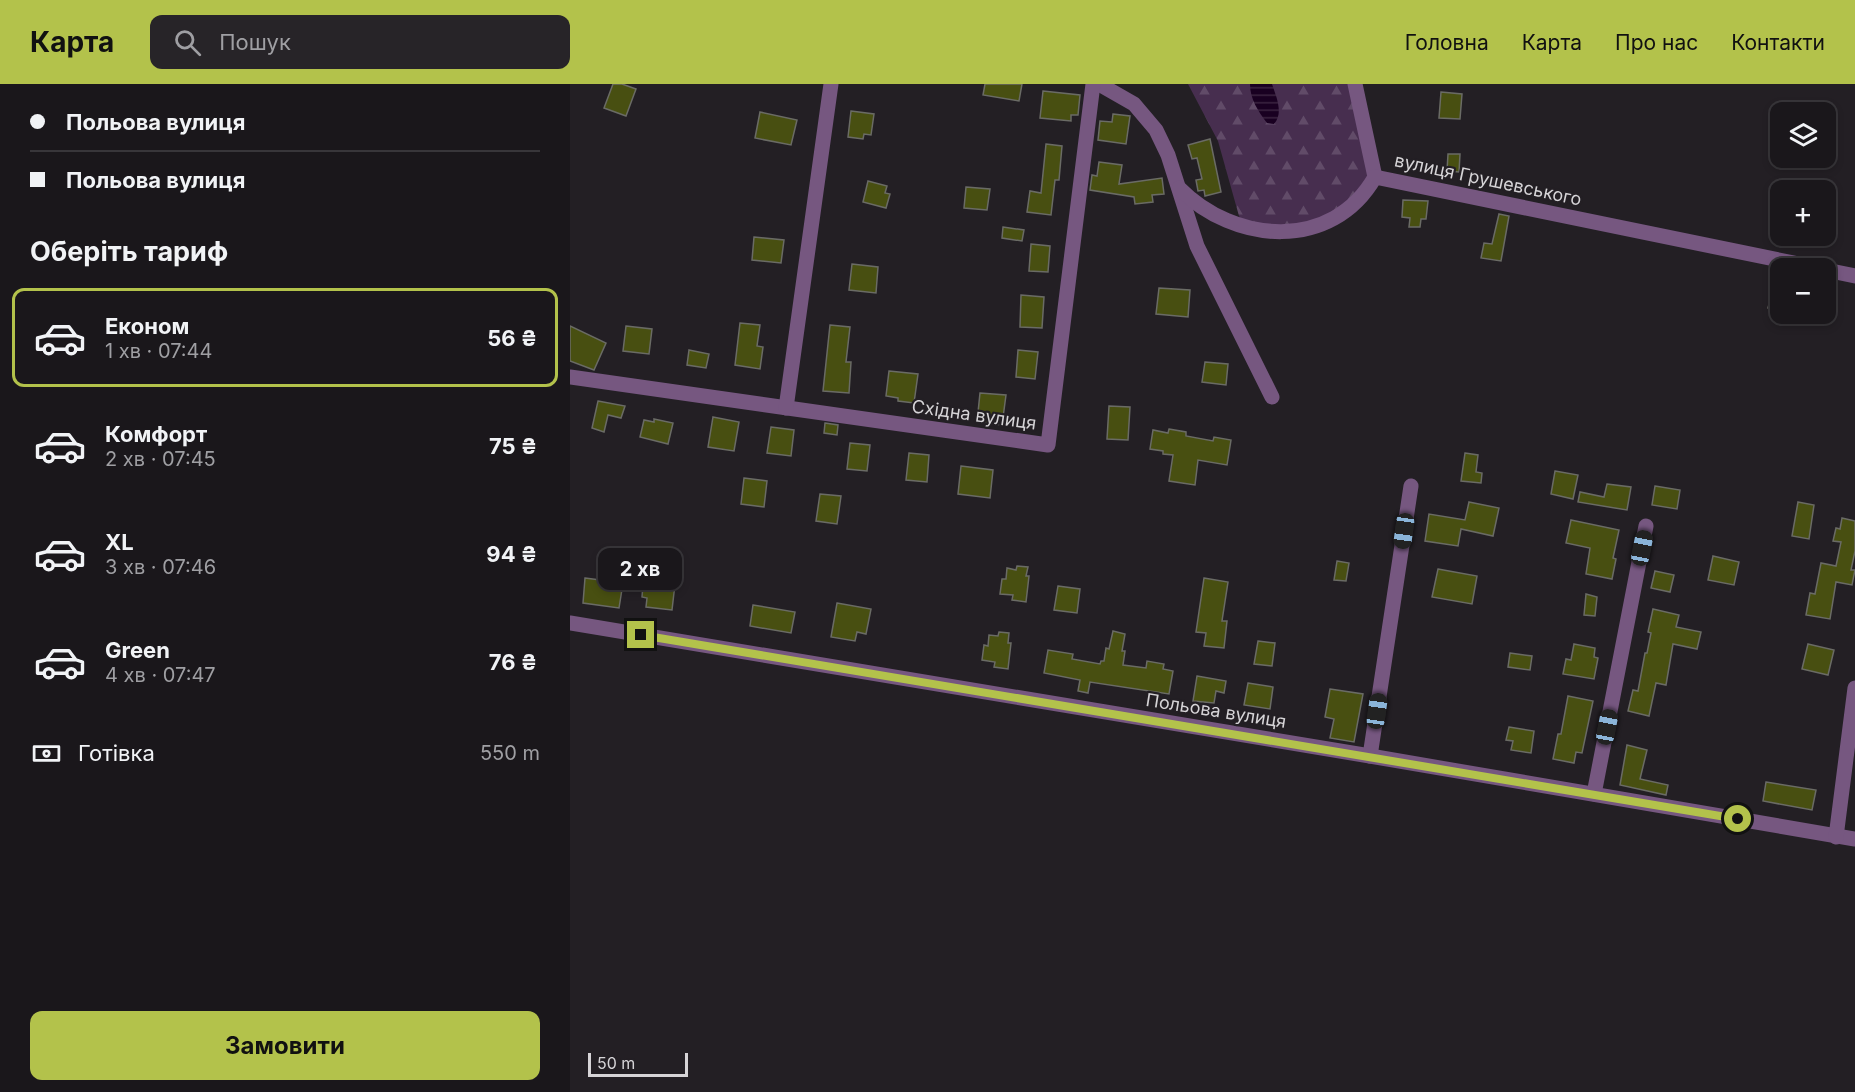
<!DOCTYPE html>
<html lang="uk">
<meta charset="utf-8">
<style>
body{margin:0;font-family:Inter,sans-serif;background:#272428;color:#f1f3f6;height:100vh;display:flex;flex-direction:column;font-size:22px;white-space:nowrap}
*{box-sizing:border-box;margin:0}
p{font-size:20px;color:#9f9fa3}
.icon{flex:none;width:33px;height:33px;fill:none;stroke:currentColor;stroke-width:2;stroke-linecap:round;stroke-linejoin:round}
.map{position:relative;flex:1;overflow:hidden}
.details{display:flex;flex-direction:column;background:#1a171b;width:570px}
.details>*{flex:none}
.guide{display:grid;align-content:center;height:132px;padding:0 30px;background:#1a171b}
.tools{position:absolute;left:1200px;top:18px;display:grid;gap:12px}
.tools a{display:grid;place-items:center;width:66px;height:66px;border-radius:12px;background:#1a171b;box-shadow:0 3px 9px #0003,0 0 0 2px #38363a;font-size:30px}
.scale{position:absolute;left:18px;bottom:15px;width:100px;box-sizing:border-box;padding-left:6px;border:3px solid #d6d4d7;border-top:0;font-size:16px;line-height:21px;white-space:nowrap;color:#d6d4d7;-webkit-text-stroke:4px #231f24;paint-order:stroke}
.end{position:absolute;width:27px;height:27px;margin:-14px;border:8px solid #b3c24b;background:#111;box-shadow:0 0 0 3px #111}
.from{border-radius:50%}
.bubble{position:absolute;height:42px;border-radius:12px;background:#1a171b;box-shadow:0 3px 9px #0003,0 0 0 2px #38363a;font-size:20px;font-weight:700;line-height:42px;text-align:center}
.car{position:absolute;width:18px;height:36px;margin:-18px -9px;border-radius:8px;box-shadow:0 0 4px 2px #0007;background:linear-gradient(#222 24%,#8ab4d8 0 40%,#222 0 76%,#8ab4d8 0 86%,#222 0)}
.guide b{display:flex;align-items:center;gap:21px;height:57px;font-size:22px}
.guide b+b{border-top:2px solid #38363a}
.guide i{width:15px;height:15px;background:#f1f3f6}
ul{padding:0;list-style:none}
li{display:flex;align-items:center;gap:18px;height:99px;margin:0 12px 9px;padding:0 18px;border:3px solid transparent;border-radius:12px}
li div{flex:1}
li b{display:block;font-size:22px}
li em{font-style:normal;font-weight:700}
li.on{border-color:#b3c24b}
li>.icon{width:54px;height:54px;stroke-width:1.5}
h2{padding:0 30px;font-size:27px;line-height:72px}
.pay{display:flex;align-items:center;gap:15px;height:66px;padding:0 30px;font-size:22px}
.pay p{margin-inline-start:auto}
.action{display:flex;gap:12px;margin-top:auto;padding:12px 30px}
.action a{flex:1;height:69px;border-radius:12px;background:#b3c24b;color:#111;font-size:24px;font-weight:700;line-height:69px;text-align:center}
header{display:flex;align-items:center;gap:36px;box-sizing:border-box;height:84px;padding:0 30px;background:#b3c24b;color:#111}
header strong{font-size:28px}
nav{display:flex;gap:33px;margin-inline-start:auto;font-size:21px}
.search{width:420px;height:54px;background:#272428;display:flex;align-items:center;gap:15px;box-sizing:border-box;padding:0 21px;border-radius:12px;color:#9f9fa3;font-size:22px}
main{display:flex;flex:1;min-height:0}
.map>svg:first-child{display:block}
</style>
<header>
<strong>Карта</strong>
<div class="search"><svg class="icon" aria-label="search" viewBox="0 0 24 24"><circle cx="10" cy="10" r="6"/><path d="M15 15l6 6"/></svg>Пошук</div>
<nav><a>Головна</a><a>Карта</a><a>Про нас</a><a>Контакти</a></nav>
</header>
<main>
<section class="details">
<div class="guide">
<b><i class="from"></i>Польова вулиця</b>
<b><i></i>Польова вулиця</b>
</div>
<h2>Оберіть тариф</h2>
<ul>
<li class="on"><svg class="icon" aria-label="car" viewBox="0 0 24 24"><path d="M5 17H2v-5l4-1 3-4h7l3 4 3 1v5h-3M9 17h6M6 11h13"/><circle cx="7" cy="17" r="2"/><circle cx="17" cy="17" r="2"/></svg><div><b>Економ</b><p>1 хв · 07:44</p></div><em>56 ₴</em></li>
<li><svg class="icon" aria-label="car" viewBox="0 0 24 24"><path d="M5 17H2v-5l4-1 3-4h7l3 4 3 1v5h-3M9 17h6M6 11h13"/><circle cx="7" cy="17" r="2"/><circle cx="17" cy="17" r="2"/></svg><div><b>Комфорт</b><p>2 хв · 07:45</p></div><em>75 ₴</em></li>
<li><svg class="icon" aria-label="car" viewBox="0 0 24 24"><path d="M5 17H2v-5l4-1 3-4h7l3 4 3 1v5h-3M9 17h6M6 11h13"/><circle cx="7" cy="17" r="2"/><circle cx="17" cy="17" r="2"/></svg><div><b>XL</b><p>3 хв · 07:46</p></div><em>94 ₴</em></li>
<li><svg class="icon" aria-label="car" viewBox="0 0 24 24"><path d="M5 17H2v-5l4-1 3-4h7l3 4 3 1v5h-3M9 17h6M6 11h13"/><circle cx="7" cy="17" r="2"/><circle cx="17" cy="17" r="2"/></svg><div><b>Green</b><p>4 хв · 07:47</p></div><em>76 ₴</em></li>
</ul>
<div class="pay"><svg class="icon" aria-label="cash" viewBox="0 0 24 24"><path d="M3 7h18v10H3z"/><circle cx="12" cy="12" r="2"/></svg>Готівка<p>550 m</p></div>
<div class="action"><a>Замовити</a></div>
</section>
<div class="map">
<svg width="1285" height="1008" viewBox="0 0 1285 1008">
<defs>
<pattern id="forest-firs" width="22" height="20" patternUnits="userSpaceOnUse" patternTransform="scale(1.5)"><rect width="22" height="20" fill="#472e4f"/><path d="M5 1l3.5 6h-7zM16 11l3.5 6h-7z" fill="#614b68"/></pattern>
<pattern id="water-rules" width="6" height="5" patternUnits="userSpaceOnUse" patternTransform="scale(1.5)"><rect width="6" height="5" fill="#190021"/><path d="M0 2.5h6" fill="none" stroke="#3a2440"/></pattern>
</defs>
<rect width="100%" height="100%" fill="#231f24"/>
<!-- forest -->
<path fill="url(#forest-firs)" d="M 618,0 L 785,0 L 805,93 L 751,141 L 676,143 L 669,132 L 648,57 Z"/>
<!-- water -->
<path fill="url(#water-rules)" d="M 680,0 L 702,0 C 706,12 714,29 704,40 L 697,39 C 688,27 680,15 680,0 Z"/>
<!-- building -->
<g fill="#484f11" stroke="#6a6b65" stroke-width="1.5">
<path d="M 43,0 L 52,0 L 66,5 L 56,32 L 34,24 Z"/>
<path d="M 415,0 L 452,0 L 449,17 L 413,11 Z"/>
<path d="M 473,7 L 510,11 L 508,31 L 501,31 L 501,37 L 470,34 Z"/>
<path d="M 871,8 L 892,10 L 890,35 L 869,34 Z"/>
<path d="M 281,27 L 304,30 L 301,51 L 294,50 L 293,55 L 278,53 Z"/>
<path d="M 190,28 L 227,36 L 221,61 L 185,54 Z"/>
<path d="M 543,30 L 560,32 L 556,60 L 528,56 L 530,37 L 542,38 Z"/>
<path d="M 640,55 L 651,108 L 635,112 L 634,106 L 628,107 L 626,96 L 632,95 L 627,74 L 622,75 L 618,61 Z"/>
<path d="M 476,60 L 492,62 L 489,96 L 485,96 L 481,131 L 457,128 L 460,107 L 471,109 Z"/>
<path d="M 878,70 L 890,70 L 889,88 L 877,87 Z"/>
<path d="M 529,78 L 552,81 L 549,100 L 592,94 L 594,110 L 582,111 L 583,118 L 565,120 L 564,113 L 520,106 L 522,91 L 527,92 Z"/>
<path d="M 298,97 L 317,102 L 315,109 L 320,110 L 316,124 L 293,118 Z"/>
<path d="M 396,103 L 420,105 L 417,126 L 394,124 Z"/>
<path d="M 833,116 L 858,117 L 856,135 L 851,135 L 850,143 L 839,143 L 840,134 L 832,133 Z"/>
<path d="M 929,130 L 939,132 L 931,177 L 911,174 L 914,159 L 922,160 Z"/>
<path d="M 433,143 L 454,146 L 452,157 L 432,154 Z"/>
<path d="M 184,153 L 214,156 L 211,179 L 182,176 Z"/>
<path d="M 461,160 L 480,162 L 478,188 L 459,187 Z"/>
<path d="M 282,180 L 308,183 L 306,209 L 279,206 Z"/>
<path d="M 1207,191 L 1210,192 L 1210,227 L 1198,224 Z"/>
<path d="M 589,204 L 620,206 L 618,233 L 586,230 Z"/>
<path d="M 451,211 L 474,213 L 472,244 L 450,243 Z"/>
<path d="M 170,239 L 190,241 L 187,262 L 193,263 L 190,285 L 165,281 Z"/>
<path d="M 260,241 L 280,243 L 276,278 L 281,278 L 279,309 L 253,307 Z"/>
<path d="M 0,242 L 36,259 L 24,286 L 0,277 Z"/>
<path d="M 56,242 L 82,245 L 79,270 L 53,267 Z"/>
<path d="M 119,266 L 139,270 L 136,284 L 117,281 Z"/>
<path d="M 448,266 L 468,268 L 465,295 L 446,293 Z"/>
<path d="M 635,278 L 658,280 L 656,301 L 632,298 Z"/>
<path d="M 319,287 L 348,290 L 344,319 L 328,317 L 328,314 L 316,312 Z"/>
<path d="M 410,309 L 436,311 L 432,341 L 407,338 Z"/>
<path d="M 28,317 L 55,322 L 51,334 L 38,331 L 34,348 L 22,344 Z"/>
<path d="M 539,322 L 560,323 L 558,356 L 537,355 Z"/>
<path d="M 143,333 L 169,338 L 164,367 L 138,363 Z"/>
<path d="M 84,335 L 103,339 L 98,360 L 70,353 L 74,336 L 84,338 Z"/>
<path d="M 255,339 L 268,341 L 267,351 L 254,349 Z"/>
<path d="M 201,343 L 224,346 L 221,372 L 197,369 Z"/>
<path d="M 599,345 L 616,348 L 616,352 L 643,357 L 644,353 L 661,356 L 657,381 L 628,376 L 625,401 L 599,397 L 603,371 L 593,370 L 593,367 L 580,365 L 583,346 L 598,349 Z"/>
<path d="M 280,359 L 300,361 L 297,387 L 277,385 Z"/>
<path d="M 339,369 L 359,371 L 357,398 L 336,396 Z"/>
<path d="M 895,369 L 908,371 L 906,388 L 912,389 L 911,399 L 891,397 Z"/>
<path d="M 391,382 L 423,386 L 420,414 L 388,410 Z"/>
<path d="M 985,387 L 1008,391 L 1003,415 L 981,410 Z"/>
<path d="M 174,394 L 197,397 L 194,423 L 171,420 Z"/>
<path d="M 1037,400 L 1061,403 L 1057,426 L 1008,418 L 1010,408 L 1034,413 Z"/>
<path d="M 1085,402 L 1110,406 L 1107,425 L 1082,421 Z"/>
<path d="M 250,410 L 271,412 L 267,440 L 246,437 Z"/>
<path d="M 899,418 L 929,424 L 923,452 L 891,445 L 888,462 L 855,457 L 859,430 L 895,436 Z"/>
<path d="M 1228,418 L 1244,421 L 1239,455 L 1222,452 Z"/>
<path d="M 1272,434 L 1285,437 L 1285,467 L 1281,486 L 1285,486 L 1282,501 L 1266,498 L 1260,535 L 1236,531 L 1240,509 L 1245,510 L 1251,479 L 1266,482 L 1271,458 L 1263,457 L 1266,444 L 1270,445 Z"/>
<path d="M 1001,436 L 1049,446 L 1043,474 L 1046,475 L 1042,495 L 1016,490 L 1020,464 L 996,459 Z"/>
<path d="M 1143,472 L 1169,478 L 1164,501 L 1138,496 Z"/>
<path d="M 98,473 L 108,474 L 102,526 L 76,523 L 77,514 L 72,513 L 73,501 L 79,502 L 80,497 L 90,498 L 93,481 L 96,482 Z"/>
<path d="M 767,477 L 779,479 L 776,497 L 764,496 Z"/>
<path d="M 447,482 L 458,483 L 456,492 L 459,492 L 456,518 L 442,516 L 443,511 L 430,510 L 432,495 L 436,495 L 437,484 L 446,486 Z"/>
<path d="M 868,485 L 907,492 L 902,520 L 862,513 Z"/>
<path d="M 1085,487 L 1104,491 L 1100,508 L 1081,504 Z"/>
<path d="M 15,494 L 53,499 L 49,524 L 13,519 Z"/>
<path d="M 634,494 L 658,498 L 652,537 L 657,537 L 654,564 L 634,562 L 636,549 L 626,548 Z"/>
<path d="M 488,502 L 510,505 L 507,529 L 484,526 Z"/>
<path d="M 1016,510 L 1027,513 L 1025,532 L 1014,531 Z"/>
<path d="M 267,519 L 301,525 L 296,550 L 287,548 L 285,557 L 261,553 Z"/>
<path d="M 183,521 L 225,528 L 221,549 L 180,542 Z"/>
<path d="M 1083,525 L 1109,531 L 1106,543 L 1131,548 L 1127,565 L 1103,560 L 1096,601 L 1086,599 L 1079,632 L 1058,627 L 1063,606 L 1068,607 L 1075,569 L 1077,569 L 1081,549 L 1078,548 Z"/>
<path d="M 543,547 L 555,550 L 552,567 L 555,567 L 553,581 L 576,584 L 577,577 L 594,580 L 593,585 L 603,587 L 599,610 L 520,598 L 518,609 L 508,607 L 510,596 L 474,589 L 478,566 L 503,570 L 502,575 L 530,580 L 531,577 L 534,577 L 536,564 L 539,565 Z"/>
<path d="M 429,548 L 439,549 L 438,559 L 441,559 L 438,585 L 424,583 L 425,578 L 412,576 L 414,561 L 418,562 L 419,551 L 428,552 Z"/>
<path d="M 688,557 L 705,559 L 702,582 L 684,580 Z"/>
<path d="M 1004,560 L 1025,564 L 1024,573 L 1028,574 L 1024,595 L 993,590 L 996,575 L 1001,576 Z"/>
<path d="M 1238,560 L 1264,566 L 1258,591 L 1232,585 Z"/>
<path d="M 940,569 L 962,572 L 960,586 L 938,583 Z"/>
<path d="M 627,592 L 656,597 L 654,609 L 646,607 L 644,619 L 623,617 Z"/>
<path d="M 678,599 L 703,603 L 700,625 L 674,621 Z"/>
<path d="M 760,605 L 793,610 L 784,658 L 760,654 L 764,635 L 755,633 Z"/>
<path d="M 998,612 L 1023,617 L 1012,669 L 1006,668 L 1004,679 L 983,675 L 988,650 L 991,650 Z"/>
<path d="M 939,643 L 964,647 L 961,669 L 941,666 L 943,657 L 936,656 Z"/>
<path d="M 1057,661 L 1077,666 L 1070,695 L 1098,701 L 1096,711 L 1050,701 Z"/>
<path d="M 1196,698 L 1246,706 L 1242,726 L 1193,717 Z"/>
</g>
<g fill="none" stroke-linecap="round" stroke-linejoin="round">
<!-- minor -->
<g stroke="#765780" stroke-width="15">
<path d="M 529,0 L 564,20 L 586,46 L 598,71 L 627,162 L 702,313"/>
<path d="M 785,0 L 805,93"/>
<path d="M 609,104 C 664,160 762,168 805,93 L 1248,184"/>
<path d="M 1256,186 L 1285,192"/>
<path d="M 0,293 L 478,361 L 523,0"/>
<path d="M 216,324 L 261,0"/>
<path d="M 0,539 L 800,672 L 1285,755"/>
<path d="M 800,672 L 841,402"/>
<path d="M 1024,710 L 1076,442"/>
<path d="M 1266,753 L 1285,604"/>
</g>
</g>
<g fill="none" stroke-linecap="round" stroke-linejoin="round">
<!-- route -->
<path stroke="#b3c24b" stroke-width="8" d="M 71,551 L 1168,735"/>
</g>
<g text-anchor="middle" stroke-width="4.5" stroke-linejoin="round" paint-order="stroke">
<!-- street labels -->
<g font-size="18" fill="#d6d4d7" stroke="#231f24">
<text transform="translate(918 96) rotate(12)" y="6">вулиця Грушевського</text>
<text transform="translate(404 331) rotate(8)" y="6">Східна вулиця</text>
<text transform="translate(646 627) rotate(9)" y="6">Польова вулиця</text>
</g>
</g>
</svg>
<div class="tools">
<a><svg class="icon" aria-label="layers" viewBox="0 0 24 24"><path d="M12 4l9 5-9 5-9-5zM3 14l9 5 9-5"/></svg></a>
<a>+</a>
<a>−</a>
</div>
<div class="scale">50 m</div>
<i class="end from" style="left:1168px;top:735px"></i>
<i class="end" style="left:71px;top:551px"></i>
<div class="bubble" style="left:28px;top:464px;width:84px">2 хв</div>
<i class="car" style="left:834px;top:447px;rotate:188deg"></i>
<i class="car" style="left:1072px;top:464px;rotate:11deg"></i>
<i class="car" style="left:807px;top:627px;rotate:8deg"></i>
<i class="car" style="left:1037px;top:643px;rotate:11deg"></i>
</div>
</main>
